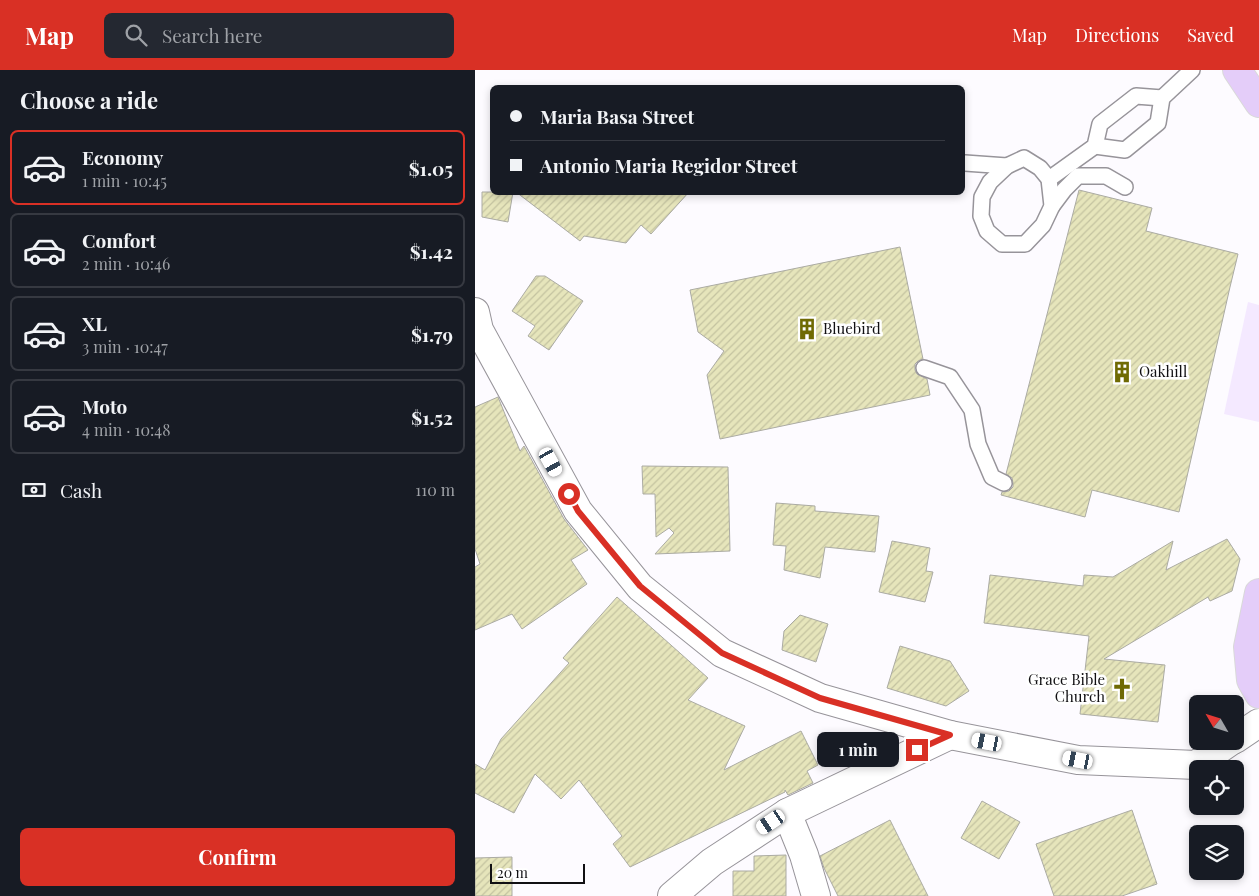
<!DOCTYPE html>
<meta charset="utf-8">
<style>
body{margin:0;font-family:"Playfair Display",serif;background:#242831;color:#f1f3f6;height:100vh;display:flex;flex-direction:column;font-size:19px;white-space:nowrap}
*{box-sizing:border-box;margin:0}
p{font-size:16px;color:#9ea1a6}
.icon{flex:none;width:28px;height:28px;fill:none;stroke:currentColor;stroke-width:2;stroke-linecap:round;stroke-linejoin:round}
.map{position:relative;flex:1;overflow:hidden}
.details{display:flex;flex-direction:column;background:#171b24;width:475px}
.details>*{flex:none}
.top-card{position:absolute;left:15px;top:15px;width:475px;height:110px;border-radius:8px;box-shadow:0 2px 8px #0003;display:grid;align-content:center;height:110px;padding:0 20px;background:#171b24}
.needle{width:32px;rotate:309deg}
.tools{position:absolute;left:714px;top:625px;display:grid;gap:10px}
.tools a{display:grid;place-items:center;width:55px;height:55px;border-radius:8px;background:#171b24;box-shadow:0 2px 8px #0003;font-size:25px}
.scale{position:absolute;left:15px;bottom:12px;width:95px;box-sizing:border-box;padding-left:5px;border:2px solid #111013;border-top:0;font-size:14px;line-height:18px;white-space:nowrap;color:#111013;-webkit-text-stroke:4px #fff;paint-order:stroke}
.end{position:absolute;width:22px;height:22px;margin:-11px;border:6px solid #d93025;background:#fff;box-shadow:0 0 0 2px #fff}
.from{border-radius:50%}
.bubble{position:absolute;height:35px;border-radius:8px;background:#171b24;box-shadow:0 2px 8px #0003;font-size:16px;font-weight:700;line-height:35px;text-align:center}
.car{position:absolute;width:15px;height:30px;margin:-15px -8px;border-radius:6px;box-shadow:0 0 4px 1px #0007;background:linear-gradient(#fff 24%,#345 0 40%,#fff 0 76%,#345 0 86%,#fff 0)}
.top-card b{display:flex;align-items:center;gap:18px;height:48px;font-size:19px}
.top-card b+b{border-top:1px solid #363941}
.top-card i{width:12px;height:12px;background:#f1f3f6}
ul{padding:0;list-style:none}
li{display:flex;align-items:center;gap:15px;height:75px;margin:0 10px 8px;padding:0 10px;border:2px solid #363941;border-radius:8px}
li div{flex:1}
li b{display:block;font-size:19px}
li em{font-style:normal;font-weight:700}
li.on{border-color:#d93025}
li>.icon{width:45px;height:45px;stroke-width:1.5}
h2{padding:0 20px;font-size:22px;line-height:60px}
.pay{display:flex;align-items:center;gap:12px;height:55px;padding:0 20px;font-size:19px}
.pay p{margin-inline-start:auto}
.primary-button{display:flex;gap:10px;margin-top:auto;padding:10px 20px}
.primary-button a{flex:1;height:58px;border-radius:8px;background:#d93025;color:#fff;font-size:20px;font-weight:700;line-height:58px;text-align:center}
header{display:flex;align-items:center;gap:30px;box-sizing:border-box;height:70px;padding:0 25px;background:#d93025;color:#fff}
header strong{font-size:24px}
nav{display:flex;gap:28px;margin-inline-start:auto;font-size:18px}
.search{width:350px;height:45px;background:#242831;display:flex;align-items:center;gap:12px;box-sizing:border-box;padding:0 18px;border-radius:8px;color:#9ea1a6;font-size:19px}
main{display:flex;flex:1;min-height:0}
.map>svg:first-child{display:block}
</style>
<header>
<strong>Map</strong>
<div class="search"><svg class="icon" aria-label="search" viewBox="0 0 24 24"><circle cx="10" cy="10" r="6"/><path d="M15 15l6 6"/></svg>Search here</div>
<nav><a>Map</a><a>Directions</a><a>Saved</a></nav>
</header>
<main>
<section class="details">
<h2>Choose a ride</h2>
<ul>
<li class="on"><svg class="icon" aria-label="car" viewBox="0 0 24 24"><path d="M5 17H2v-5l4-1 3-4h7l3 4 3 1v5h-3M9 17h6M6 11h13"/><circle cx="7" cy="17" r="2"/><circle cx="17" cy="17" r="2"/></svg><div><b>Economy</b><p>1 min · 10:45</p></div><em>$1.05</em></li>
<li><svg class="icon" aria-label="car" viewBox="0 0 24 24"><path d="M5 17H2v-5l4-1 3-4h7l3 4 3 1v5h-3M9 17h6M6 11h13"/><circle cx="7" cy="17" r="2"/><circle cx="17" cy="17" r="2"/></svg><div><b>Comfort</b><p>2 min · 10:46</p></div><em>$1.42</em></li>
<li><svg class="icon" aria-label="car" viewBox="0 0 24 24"><path d="M5 17H2v-5l4-1 3-4h7l3 4 3 1v5h-3M9 17h6M6 11h13"/><circle cx="7" cy="17" r="2"/><circle cx="17" cy="17" r="2"/></svg><div><b>XL</b><p>3 min · 10:47</p></div><em>$1.79</em></li>
<li><svg class="icon" aria-label="car" viewBox="0 0 24 24"><path d="M5 17H2v-5l4-1 3-4h7l3 4 3 1v5h-3M9 17h6M6 11h13"/><circle cx="7" cy="17" r="2"/><circle cx="17" cy="17" r="2"/></svg><div><b>Moto</b><p>4 min · 10:48</p></div><em>$1.52</em></li>
</ul>
<div class="pay"><svg class="icon" aria-label="cash" viewBox="0 0 24 24"><path d="M3 7h18v10H3z"/><circle cx="12" cy="12" r="2"/></svg>Cash<p>110 m</p></div>
<div class="primary-button"><a>Confirm</a></div>
</section>
<div class="map">
<svg width="784" height="826" viewBox="0 0 784 826">
<defs>
<pattern id="building-hatch" width="6" height="6" patternUnits="userSpaceOnUse" patternTransform="scale(1.25)"><rect width="6" height="6" fill="#e6e5bb"/><path d="M-1 1l2-2M0 6l6-6M5 7l2-2" fill="none" stroke="#c4c3a0"/></pattern>
</defs>
<rect width="100%" height="100%" fill="#fdfbff"/>
<!-- pitch -->
<path fill="#f4e9ff" d="M 773,232 L 784,235 L 784,352 L 749,344 Z"/>
<!-- building -->
<g fill="url(#building-hatch)" stroke="#ababa3">
<path d="M 604,120 L 677,138 L 671,161 L 763,184 L 755,217 L 704,442 L 617,420 L 610,447 L 526,425 L 527,422 L 534,421 L 538,417 L 538,413 L 537,408 L 531,404 Z"/>
<path d="M 7,122 L 38,122 L 33,152 L 7,147 Z"/>
<path d="M 41,122 L 214,122 L 176,164 L 166,155 L 151,173 L 109,166 L 105,171 Z"/>
<path d="M 425,177 L 448,289 L 443,291 L 440,294 L 440,300 L 442,304 L 452,309 L 455,325 L 245,369 L 232,305 L 249,281 L 223,262 L 215,220 Z"/>
<path d="M 61,206 L 70,206 L 108,231 L 74,280 L 53,266 L 60,256 L 37,241 Z"/>
<path d="M 23,327 L 45,381 L 49,376 L 89,449 L 113,480 L 96,490 L 112,514 L 47,559 L 37,544 L 0,560 L 0,497 L 5,494 L 0,479 L 0,337 Z"/>
<path d="M 167,396 L 253,397 L 255,481 L 180,484 L 199,463 L 194,458 L 181,467 L 180,424 L 168,424 Z"/>
<path d="M 301,433 L 340,436 L 340,441 L 404,446 L 400,482 L 350,477 L 345,508 L 309,500 L 311,476 L 298,475 Z"/>
<path d="M 752,469 L 765,489 L 757,521 L 735,531 L 733,527 L 629,589 L 690,595 L 683,652 L 605,644 L 614,566 L 509,553 L 515,505 L 608,516 L 609,505 L 638,507 L 698,471 L 691,500 Z"/>
<path d="M 417,471 L 455,478 L 451,501 L 458,502 L 450,532 L 404,522 Z"/>
<path d="M 142,527 L 233,608 L 213,630 L 270,656 L 249,700 L 326,661 L 343,695 L 332,701 L 338,713 L 313,725 L 310,720 L 310,722 L 155,797 L 138,774 L 147,766 L 104,710 L 86,729 L 60,704 L 39,743 L 0,723 L 0,694 L 10,700 L 26,669 L 94,593 L 88,588 Z"/>
<path d="M 325,545 L 353,554 L 341,592 L 307,580 L 309,561 Z"/>
<path d="M 425,576 L 475,591 L 494,621 L 471,636 L 412,618 Z"/>
<path d="M 507,731 L 545,752 L 524,789 L 486,768 Z"/>
<path d="M 657,740 L 682,814 L 647,826 L 579,826 L 561,774 Z"/>
<path d="M 415,750 L 453,826 L 363,826 L 349,798 L 345,786 Z"/>
<path d="M 311,785 L 311,826 L 258,826 L 258,801 L 279,801 L 279,786 Z"/>
<path d="M 37,787 L 37,826 L 0,826 L 0,788 Z"/>
</g>
<g fill="none" stroke-linecap="round" stroke-linejoin="round">
<!-- service casing -->
<g stroke="#97949a" stroke-width="18">
<g id="service">
<path d="M 620,76 L 650,80 L 683,53 L 687,28 L 717,0"/>
<path d="M 549,88 L 565,98 L 574,109 L 577,136 L 568,155 L 550,174 L 527,174 L 512,161 L 506,146 L 507,127 L 515,112 L 532,96 Z"/>
<path d="M 490,93 L 532,96"/>
<path d="M 574,109 L 620,76 L 625,54 L 661,26 L 687,28"/>
<path d="M 577,136 L 589,120 L 603,106 L 631,106 L 650,117"/>
<path d="M 449,298 L 475,307 L 497,340 L 503,374 L 517,407 L 529,413"/>
</g>
</g>
<!-- minor casing -->
<g stroke="#97949a" stroke-width="30">
<g id="minor">
<path d="M 0,242 L 4,260 L 103,441 L 165,517 L 247,583 L 345,628 L 475,665 L 603,690 L 721,695 L 756,671"/>
<path d="M 760,669 L 784,653"/>
<path d="M 312,743 L 329,785 L 341,826"/>
<path d="M 197,826 L 237,792 L 312,743 L 475,665"/>
</g>
</g>
<!-- primary casing -->
<g stroke="#d9d9d9" stroke-width="30">
<g id="primary">
<path d="M 762,0 L 784,33"/>
<path d="M 784,523 L 773,577 L 776,610 L 784,624"/>
</g>
</g>
<!-- service -->
<use href="#service" stroke="#fff" stroke-width="15"/>
<!-- minor -->
<use href="#minor" stroke="#fff" stroke-width="28"/>
<!-- primary -->
<use href="#primary" stroke="#e4cdf9" stroke-width="28"/>
</g>
<g fill="none" stroke-linecap="round" stroke-linejoin="round">
<!-- route -->
<path stroke="#d93025" stroke-width="6" d="M 94,424 L 103,441 L 165,516 L 247,583 L 345,628 L 475,665 L 442,680"/>
</g>
<!-- icons -->
<defs>
<g id="building-bare" transform="scale(1.725)"><path d="M-4-6H4V6H1V3H-1V6H-4ZM-2.5-4.3h1.7v1.8h-1.7ZM.8-4.3h1.7v1.8H.8ZM-2.5-1h1.7V.8h-1.7ZM.8-1h1.7V.8H.8Z" fill="#6f6a03" stroke="#fff" stroke-width="2.5" paint-order="stroke"/></g>
<g id="church-bare" transform="scale(1.725)"><path d="M-1.2-6h2.4v3.5h3.3v2.4h-3.3V6h-2.4V-.1h-3.3v-2.4h3.3Z" fill="#6f6a03" stroke="#fff" stroke-width="2.5" paint-order="stroke"/></g>
</defs>
<g fill-rule="evenodd">
<use href="#building-bare" x="332" y="259"/>
<use href="#building-bare" x="647" y="302"/>
<use href="#church-bare" x="647" y="619"/>
</g>
<g text-anchor="middle" stroke-width="5" stroke-linejoin="round" paint-order="stroke">
<!-- poi labels -->
<g font-size="15" fill="#111013" stroke="#fff" text-anchor="start">
<text x="348" y="264">Bluebird</text>
<text x="664" y="307">Oakhill</text>
<text x="630" y="615" text-anchor="end">Grace Bible<tspan x="630" dy="17">Church</tspan></text>
</g>
</g>
</svg>
<div class="tools">
<a><svg class="needle" viewBox="-14 -14 28 28"><path d="M0-13l5 13h-10z" fill="#e53935"/><path d="M0 13l5-13h-10z" fill="#9ea1a6"/></svg></a>
<a><svg class="icon" aria-label="locate" viewBox="0 0 24 24"><circle cx="12" cy="12" r="6"/><path d="M12 2v4M12 18v4M2 12h4M18 12h4"/></svg></a>
<a><svg class="icon" aria-label="layers" viewBox="0 0 24 24"><path d="M12 4l9 5-9 5-9-5zM3 14l9 5 9-5"/></svg></a>
</div>
<div class="scale">20 m</div>
<i class="end from" style="left:94px;top:424px"></i>
<i class="end" style="left:442px;top:680px"></i>
<div class="bubble" style="left:342px;top:662px;width:82px">1 min</div>
<i class="car" style="left:76px;top:392px;rotate:151deg"></i>
<i class="car" style="left:512px;top:672px;rotate:281deg"></i>
<i class="car" style="left:603px;top:690px;rotate:281deg"></i>
<i class="car" style="left:296px;top:752px;rotate:236deg"></i>
<div class="top-card">
<b><i class="from"></i>Maria Basa Street</b>
<b><i></i>Antonio Maria Regidor Street</b>
</div>
</div>
</main>
